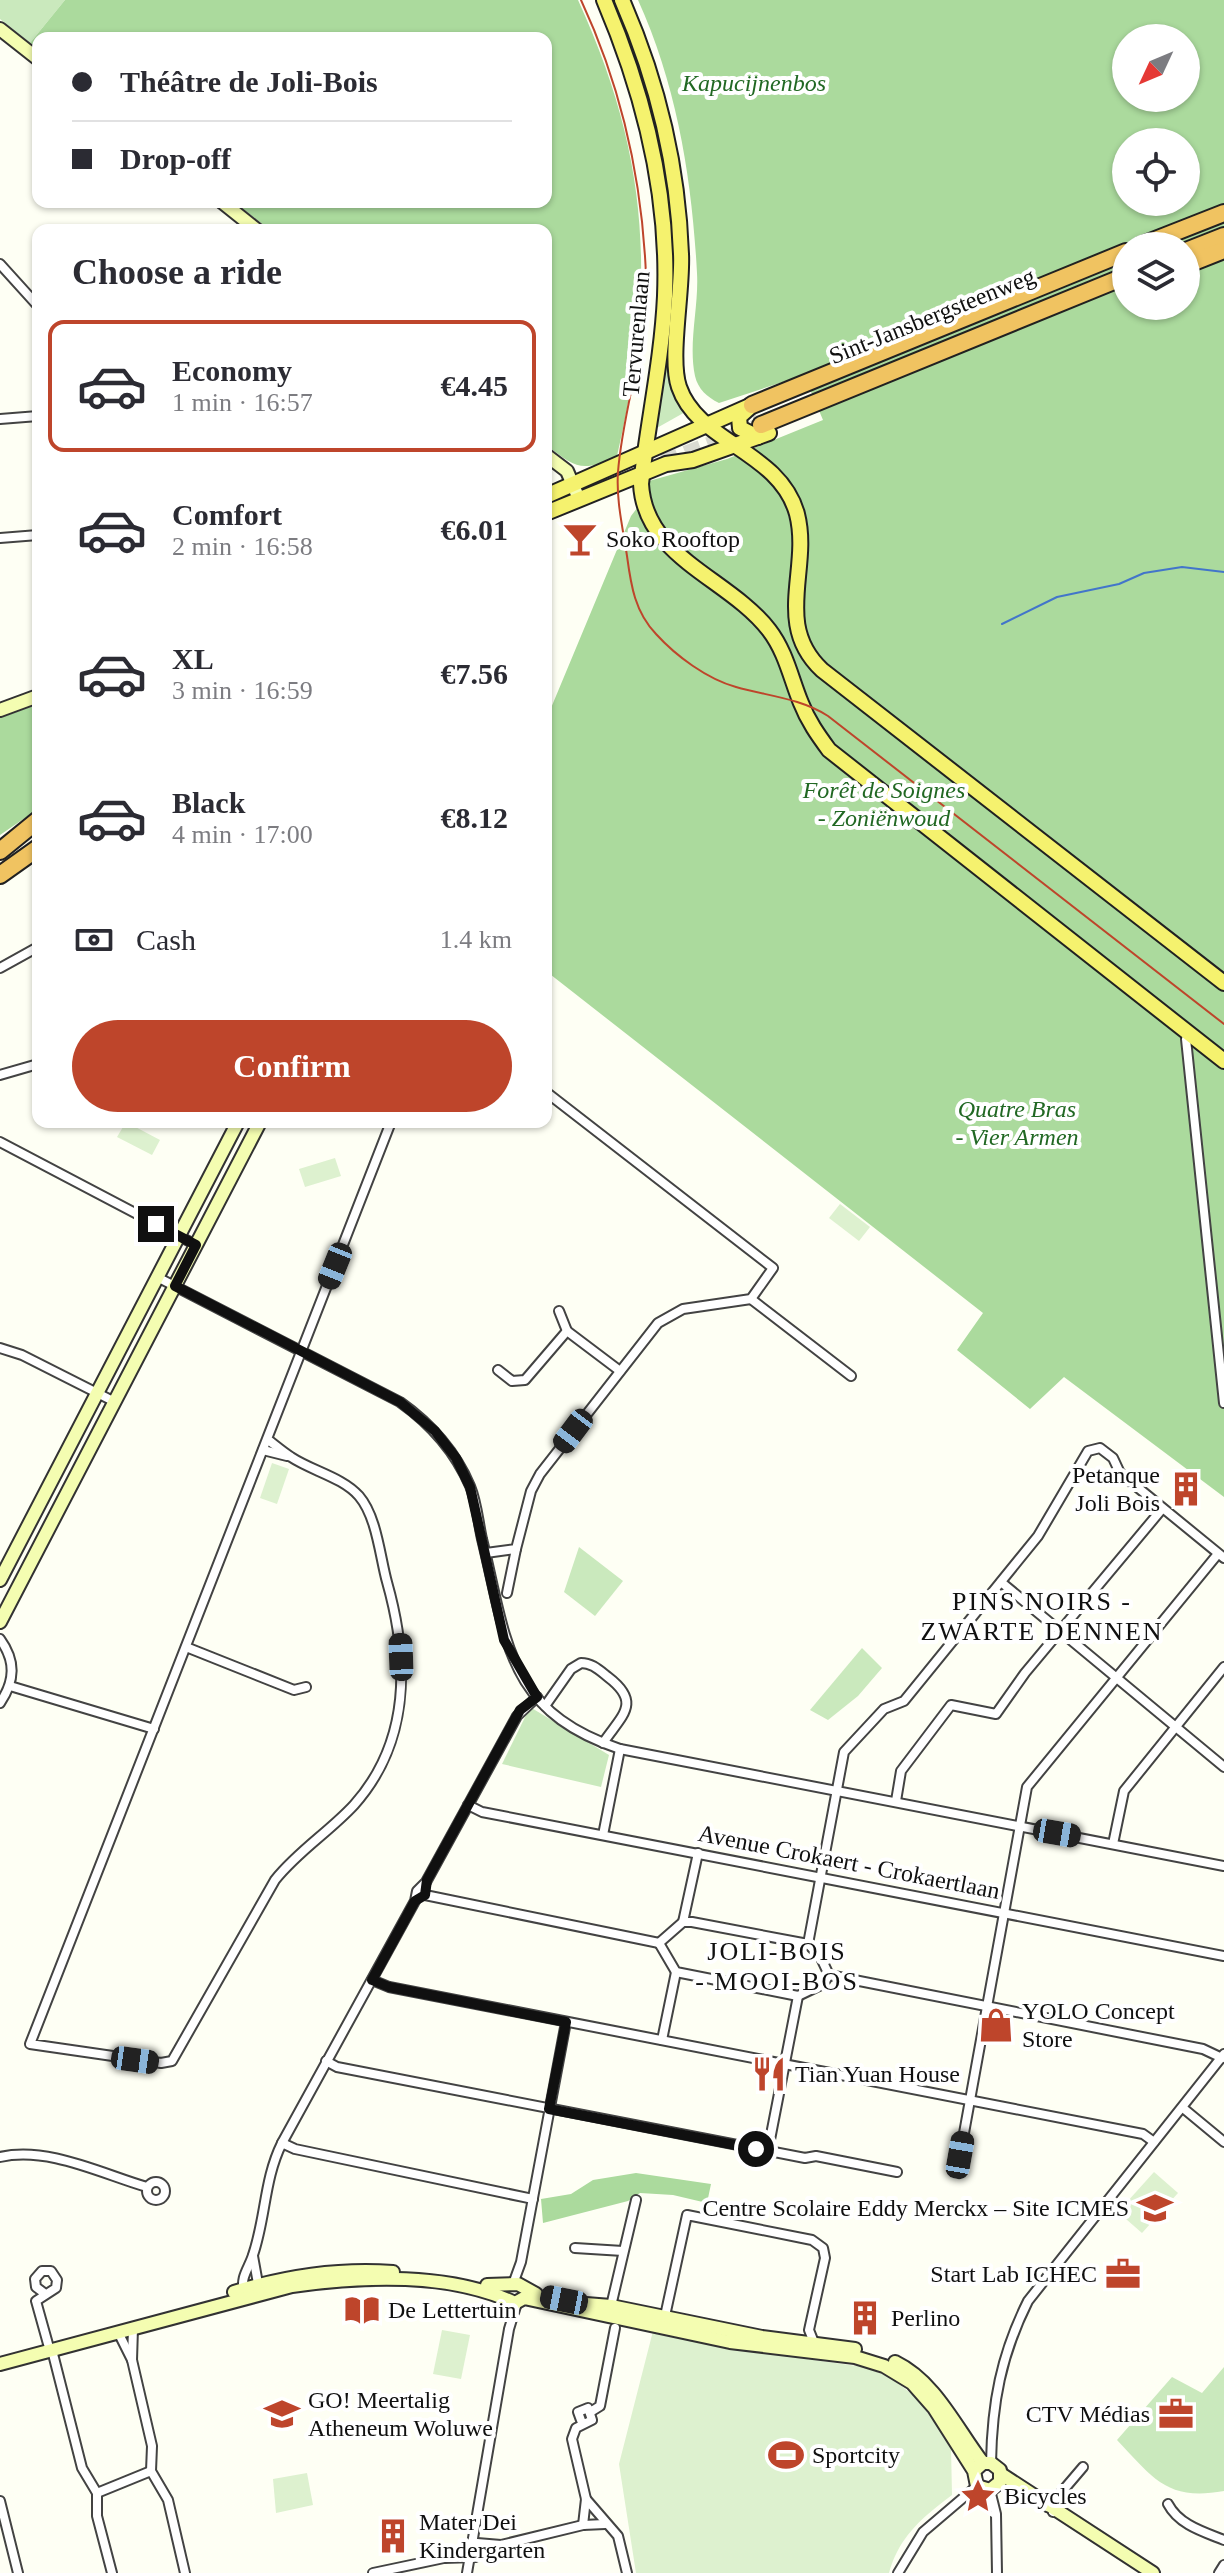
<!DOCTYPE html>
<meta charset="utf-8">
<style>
body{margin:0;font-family:Georgia,serif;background:#f2f2f3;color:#2b2b33;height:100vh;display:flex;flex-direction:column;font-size:30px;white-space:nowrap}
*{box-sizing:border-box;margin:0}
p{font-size:26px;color:#7c7c81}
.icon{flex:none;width:44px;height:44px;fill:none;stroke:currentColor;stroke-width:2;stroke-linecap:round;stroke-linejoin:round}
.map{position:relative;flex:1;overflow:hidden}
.sheet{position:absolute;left:32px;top:224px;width:520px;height:904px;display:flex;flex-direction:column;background:#fff;border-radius:16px;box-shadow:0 2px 6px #0004}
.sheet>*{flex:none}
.top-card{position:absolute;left:32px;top:32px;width:520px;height:176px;border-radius:16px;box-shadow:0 2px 6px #0004;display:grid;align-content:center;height:176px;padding:0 40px;background:#fff}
.needle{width:52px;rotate:226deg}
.controls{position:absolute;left:1112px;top:24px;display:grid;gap:16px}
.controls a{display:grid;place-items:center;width:88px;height:88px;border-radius:50%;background:#fff;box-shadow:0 2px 6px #0004;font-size:40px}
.end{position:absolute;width:36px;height:36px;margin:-18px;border:10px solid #101010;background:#fff;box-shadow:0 0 0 4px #fff}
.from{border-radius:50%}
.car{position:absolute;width:24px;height:48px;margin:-24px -12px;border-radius:10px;box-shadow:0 0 6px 2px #0007;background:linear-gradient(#222 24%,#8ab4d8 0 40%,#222 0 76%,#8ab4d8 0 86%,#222 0)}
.top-card b{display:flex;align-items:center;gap:28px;height:76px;font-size:30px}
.top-card b+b{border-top:2px solid #e1e1e2}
.top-card i{width:20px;height:20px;background:#2b2b33}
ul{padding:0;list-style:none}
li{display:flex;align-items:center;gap:24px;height:132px;margin:0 16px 12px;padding:0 24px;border:4px solid transparent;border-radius:16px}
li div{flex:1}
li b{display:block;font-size:30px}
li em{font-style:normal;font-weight:700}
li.active{border-color:#be452b}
li>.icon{width:72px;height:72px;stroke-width:1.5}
h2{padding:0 40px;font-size:36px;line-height:96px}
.pay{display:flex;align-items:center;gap:20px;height:88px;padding:0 40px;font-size:30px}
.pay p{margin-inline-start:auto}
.primary-button{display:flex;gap:16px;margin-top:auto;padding:16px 40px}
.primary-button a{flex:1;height:92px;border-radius:48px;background:#be452b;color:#fff;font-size:32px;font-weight:700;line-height:92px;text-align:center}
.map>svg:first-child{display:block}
</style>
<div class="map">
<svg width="1224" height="2573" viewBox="0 0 1224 2573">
<rect width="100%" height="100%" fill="#fefff4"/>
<!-- green -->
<g fill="#cae9bd">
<path d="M 0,0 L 65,0 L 30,43 L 0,19 Z"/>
<path d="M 609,0 L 617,0 C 631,39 650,80 659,121 C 678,216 677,314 687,411 L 655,429 L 668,232 Z"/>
<path d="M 579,1547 L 623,1581 L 595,1616 L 564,1592 Z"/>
<path d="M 862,1648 L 882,1668 L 858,1696 L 828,1720 L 810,1710 Z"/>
<path d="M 530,1707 L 609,1755 L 601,1787 L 502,1764 Z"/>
<path d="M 1224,2367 L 1224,2491 C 1167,2501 1154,2479 1117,2440 L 1172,2377 L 1202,2393 Z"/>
</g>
<!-- forest -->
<g fill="#abda9d" fill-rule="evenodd">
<path d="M 65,0 L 578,0 C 651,159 656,288 617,456 C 582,473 576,468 546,445 L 546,230 L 270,230 L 234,202 L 546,202 L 546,38 L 38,38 L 38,49 L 30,43 Z"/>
<path d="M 638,0 L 1224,0 L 1224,1497 L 1064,1377 L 1030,1409 L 957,1350 L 983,1313 L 546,971 L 546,720 L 631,516 L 647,495 L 649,481 L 727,459 L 823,420 L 804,375 L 719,403 C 707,397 698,389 695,376 C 688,344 699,306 697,273 C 692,179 677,86 638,0 ZM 1126,38 L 1186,38 L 1186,98 L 1126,98 ZM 1126,142 L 1186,142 L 1186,202 L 1126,202 ZM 1126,246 L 1186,246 L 1186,306 L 1126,306 Z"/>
<path d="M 38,704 L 38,809 L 0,835 L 0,718 Z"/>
<path d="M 636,2173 L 711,2184 L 707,2203 L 673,2195 L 640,2193 L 628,2201 L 543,2223 L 541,2199 L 571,2194 L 593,2180 Z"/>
</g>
<!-- pitch -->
<g fill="#ddf1cf">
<path d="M 126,1122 L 160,1140 L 152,1155 L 117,1137 Z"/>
<path d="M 335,1158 L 341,1176 L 305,1187 L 299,1169 Z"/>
<path d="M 840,1204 L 870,1227 L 859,1241 L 829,1218 Z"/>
<path d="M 272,1463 L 289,1469 L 277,1504 L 260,1498 Z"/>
<path d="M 1154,2172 L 1178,2193 L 1142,2233 L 1118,2212 Z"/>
<path d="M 442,2330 L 470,2335 L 461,2379 L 433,2374 Z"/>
<path d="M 653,2331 L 756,2352 L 864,2367 L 890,2377 L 918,2399 L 951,2447 L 952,2495 C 923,2517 899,2536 889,2573 L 636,2573 L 619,2464 Z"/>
<path d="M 307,2473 L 313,2505 L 276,2513 L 273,2479 Z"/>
</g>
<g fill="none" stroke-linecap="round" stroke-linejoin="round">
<!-- stream -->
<path stroke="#4275ca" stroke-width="2" d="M 1002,624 L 1057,597 L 1119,584 L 1144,573 L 1182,567 L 1224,572"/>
<!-- highway-tunnel -->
<g stroke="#dadbd2" stroke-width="16" stroke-dasharray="16 8" stroke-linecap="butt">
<path d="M 708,434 L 756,414"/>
<path d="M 663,462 L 757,427"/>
</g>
<!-- street casing -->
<g stroke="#434343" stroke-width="12">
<g id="street">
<path d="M 0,264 L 38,306"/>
<path d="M 0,419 L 38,416"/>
<path d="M 0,538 L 38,535"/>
<path d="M 0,968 L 38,947"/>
<path d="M 1190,1034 L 1186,1039 L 1224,1403"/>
<path d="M 0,1075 L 38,1064"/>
<path d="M 0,1142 L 196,1245"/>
<path d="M 157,1277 L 400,1402 C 431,1424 455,1451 470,1486 C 477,1503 478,1521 482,1539 C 507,1640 506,1711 620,1749 L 1224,1866"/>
<path d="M 751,1299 L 851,1376"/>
<path d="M 559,1311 L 567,1331"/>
<path d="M 0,1348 L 22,1355 L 115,1402"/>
<path d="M 498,1370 L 512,1381 L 525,1380 L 567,1331 L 620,1371"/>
<path d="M 267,1439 C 275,1445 283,1452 291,1457 C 312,1471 342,1477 359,1496 C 377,1517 380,1557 387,1582 C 409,1660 411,1741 354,1805 C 329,1832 298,1851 275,1880 L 172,2061 L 161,2063 L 30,2044 C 151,1737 269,1429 391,1122"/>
<path d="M 263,1450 L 287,1456"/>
<path d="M 486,1553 L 516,1549 L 531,1491 L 540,1474 L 658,1323 L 683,1309 L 751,1299 L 773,1268 L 546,1092"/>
<path d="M 1001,1582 L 1224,1767"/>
<path d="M 507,1593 L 516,1549"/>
<path d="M 0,1639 C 16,1661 15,1681 0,1703"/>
<path d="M 186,1647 L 294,1690 L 306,1687"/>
<path d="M 10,1686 L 154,1729"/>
<path d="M 545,1706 L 571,1669 L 581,1663 C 592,1663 599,1670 608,1677 C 642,1703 622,1715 603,1743"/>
<path d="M 896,1801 L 901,1771 L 951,1705 L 996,1714 L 1025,1673 L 1162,1509"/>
<path d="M 468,1805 L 482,1812 L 1224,1956"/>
<path d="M 603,1835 L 620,1749"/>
<path d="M 1113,1844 L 1124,1791 L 1224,1667"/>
<path d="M 425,1895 L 659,1943"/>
<path d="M 683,1922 L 698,1853"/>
<path d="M 659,1943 L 683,1922 L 692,1922 L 808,1944 L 820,1956 L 829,1975"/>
<path d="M 659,1943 L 676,1972 L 798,1996 L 823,1984 L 829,1975"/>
<path d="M 808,1944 L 844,1752 L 884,1709 L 904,1701 L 1038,1536 L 1088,1451 L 1100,1448 L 1113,1458 L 1120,1473 L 1224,1558"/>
<path d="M 829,1975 L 1203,2049 L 1222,2058"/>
<path d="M 372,1980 L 389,1987 L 1143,2134 L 1154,2142"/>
<path d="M 662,2040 L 676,1972"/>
<path d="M 326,2061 L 337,2067 L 805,2158 L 816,2156 L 897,2172"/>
<path d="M 1183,2108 L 1224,2142"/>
<path d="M 282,2143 L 295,2149 L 533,2199"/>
<path d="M 768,2150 L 798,1996"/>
<path d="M 960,2155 L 1027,1787 L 1217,1555"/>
<path d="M 0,2157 C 48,2146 102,2174 147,2187"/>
<circle cx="156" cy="2191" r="9"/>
<path d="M 575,2248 L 623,2251"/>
<path d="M 253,2256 L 259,2289"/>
<path d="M 513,2284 L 521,2262 L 566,2022"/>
<path d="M 244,2291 C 240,2277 249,2268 253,2255 C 266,2217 264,2179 282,2143 L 415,1901 L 417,1891 L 426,1882 L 517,1716 L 537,1697"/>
<path d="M 44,2293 L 36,2287 L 35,2279 L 42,2271 L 51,2271 L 57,2280 L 56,2288 L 36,2301 L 48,2344"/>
<path d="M 611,2306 L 636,2200"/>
<path d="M 665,2316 L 687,2215 L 812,2240 L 823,2248 L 825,2258 L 809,2330 L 815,2345"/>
<path d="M 133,2328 L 132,2360 L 152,2446 L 151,2471 L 168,2500 L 185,2573"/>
<path d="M 118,2332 L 132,2360"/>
<path d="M 52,2350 L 82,2468 L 97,2493 L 97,2516 L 112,2573"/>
<path d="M 592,2411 L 600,2406 L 615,2328"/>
<path d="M 582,2423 L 578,2412 L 588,2408 L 592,2420 L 576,2428 L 572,2439 L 586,2499 L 583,2525"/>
<path d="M 991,2463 C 992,2403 1001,2355 1028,2301 L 1224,2054"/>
<path d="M 990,2490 L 996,2514 L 997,2573"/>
<path d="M 97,2493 L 151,2471"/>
<path d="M 1060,2494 L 1083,2467"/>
<path d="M 586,2499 L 618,2536 L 627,2573"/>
<path d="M 0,2501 L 18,2573"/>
<path d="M 1168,2504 C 1179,2525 1204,2532 1224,2540"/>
<path d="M 1047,2507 L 1060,2494 L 1053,2512"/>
<path d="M 444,2558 L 475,2557 L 501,2545"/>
<path d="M 373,2573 L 444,2558 L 477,2543 L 501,2545 L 583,2525 L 605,2524"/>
<path d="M 467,2573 L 509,2329 L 517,2303"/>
<path d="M 898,2573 L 923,2532 L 977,2486"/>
<path d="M 1219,2573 L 1224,2565"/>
</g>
</g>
<!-- secondary casing -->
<g stroke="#323232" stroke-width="16">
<g id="secondary">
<path d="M 0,29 L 38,59"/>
<path d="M 222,202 L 257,230"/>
<path d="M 546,455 L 567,471 L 579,499"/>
<path d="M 0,710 L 38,696"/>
<path d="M 0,1580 L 238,1122"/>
<path d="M 0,1622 L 260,1122"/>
<path d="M 487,2285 L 518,2284 L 536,2294"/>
<path d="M 234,2292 C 286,2276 339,2268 393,2272"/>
<path d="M 586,2304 L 611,2306 L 762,2337 L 855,2349"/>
<path d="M 895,2362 C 936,2382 956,2428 983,2463"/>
<path d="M 0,2364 L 292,2286 C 364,2276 449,2272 515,2303 L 524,2298 L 730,2342 L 855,2357 L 884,2366 L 912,2383 L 934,2408 L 974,2471 L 977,2486 L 990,2490 L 1000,2482 L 1000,2470 L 991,2463 L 983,2463 L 974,2471"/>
<path d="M 1001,2474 L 1153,2573"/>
</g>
</g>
<!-- primary casing -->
<g stroke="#212121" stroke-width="18">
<g id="primary">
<path d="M 604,0 C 644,94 669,194 665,296 C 662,360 648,421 641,484 C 645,558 729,578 769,630 C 786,652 791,679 801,703 C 808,721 818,735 829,750 L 1224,1061"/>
<path d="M 622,0 C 657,80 678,166 681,254 C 683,289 669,358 679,387 C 698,443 780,451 797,514 C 811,569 773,624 822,670 L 1224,983"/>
<path d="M 749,408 L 739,417 L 740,428 L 758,437"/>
<path d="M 546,496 L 752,405"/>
<path d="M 546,513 L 666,464 L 693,460 L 769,433"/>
</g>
</g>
<!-- highway casing -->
<g stroke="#212121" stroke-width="20">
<g id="highway">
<path d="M 1140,246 L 1224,213"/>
<path d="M 1186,251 L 1224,236"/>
<path d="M 1186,265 L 1224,250"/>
<path d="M 752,405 L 1126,252"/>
<path d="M 761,425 L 1126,276"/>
<path d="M 0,851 L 38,820"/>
<path d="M 0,875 L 38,848"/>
</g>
</g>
<!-- street -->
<use href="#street" stroke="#fff" stroke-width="8"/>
<!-- secondary -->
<use href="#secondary" stroke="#f4fdb1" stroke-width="12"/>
<!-- primary -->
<use href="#primary" stroke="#f5f26e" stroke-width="14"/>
<!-- highway -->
<use href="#highway" stroke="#f0c361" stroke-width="16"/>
<!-- tram -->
<path stroke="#be452b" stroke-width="2" d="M 581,0 C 622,88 642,178 646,275 C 648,344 623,406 618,472 C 616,500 623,529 627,556 C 631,586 635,612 656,634 C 676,656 707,679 736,687 C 767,696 800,698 828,716 L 1224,1024"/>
</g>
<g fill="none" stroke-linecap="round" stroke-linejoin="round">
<!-- route -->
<path stroke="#101010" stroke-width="10" d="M 156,1224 L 196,1245 L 175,1286 L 400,1402 L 435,1431 L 456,1458 L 470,1487 L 504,1640 L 537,1697 L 520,1710 L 427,1880 L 425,1895 L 415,1901 L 372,1980 L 389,1987 L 566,2022 L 549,2109 L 756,2149"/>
</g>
<!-- icons -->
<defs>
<g id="bar-bare" transform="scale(2.76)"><path d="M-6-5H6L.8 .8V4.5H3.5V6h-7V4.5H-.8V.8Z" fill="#be452b" stroke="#fff" stroke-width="2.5" paint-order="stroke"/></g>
<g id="building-bare" transform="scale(2.76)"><path d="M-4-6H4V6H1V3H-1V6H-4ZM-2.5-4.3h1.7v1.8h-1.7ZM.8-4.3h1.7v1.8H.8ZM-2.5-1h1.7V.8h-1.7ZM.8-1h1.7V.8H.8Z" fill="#be452b" stroke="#fff" stroke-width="2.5" paint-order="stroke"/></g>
<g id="shop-bare" transform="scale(2.76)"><path d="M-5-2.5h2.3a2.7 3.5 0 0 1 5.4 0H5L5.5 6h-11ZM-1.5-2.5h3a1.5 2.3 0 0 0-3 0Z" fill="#be452b" stroke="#fff" stroke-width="2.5" paint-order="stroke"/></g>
<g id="restaurant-bare" transform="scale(2.76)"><path d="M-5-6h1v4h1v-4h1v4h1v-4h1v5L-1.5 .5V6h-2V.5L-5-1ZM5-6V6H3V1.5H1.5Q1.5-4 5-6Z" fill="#be452b" stroke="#fff" stroke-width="2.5" paint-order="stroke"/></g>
<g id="school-bare" transform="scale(2.76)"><path d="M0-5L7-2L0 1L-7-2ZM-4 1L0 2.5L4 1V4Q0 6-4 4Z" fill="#be452b" stroke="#fff" stroke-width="2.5" paint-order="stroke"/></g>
<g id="office-bare" transform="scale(2.76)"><path d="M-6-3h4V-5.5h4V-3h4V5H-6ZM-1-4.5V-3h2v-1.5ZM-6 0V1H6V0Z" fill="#be452b" stroke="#fff" stroke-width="2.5" paint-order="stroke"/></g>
<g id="library-bare" transform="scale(2.76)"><path d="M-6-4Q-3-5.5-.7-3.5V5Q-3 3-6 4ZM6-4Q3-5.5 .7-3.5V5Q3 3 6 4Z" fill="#be452b" stroke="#fff" stroke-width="2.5" paint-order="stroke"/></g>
<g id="stadium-bare" transform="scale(2.76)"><path d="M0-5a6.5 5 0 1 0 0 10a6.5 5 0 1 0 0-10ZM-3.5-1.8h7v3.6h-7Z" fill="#be452b" stroke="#fff" stroke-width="2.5" paint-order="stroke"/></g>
<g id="sight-bare" transform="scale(2.76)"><path d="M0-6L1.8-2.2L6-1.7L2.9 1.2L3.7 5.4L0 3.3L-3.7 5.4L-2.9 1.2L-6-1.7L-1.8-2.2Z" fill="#be452b" stroke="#fff" stroke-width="2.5" paint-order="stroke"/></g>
</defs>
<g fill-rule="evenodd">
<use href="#bar-bare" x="580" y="539"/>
<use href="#building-bare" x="1186" y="1489"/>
<use href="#shop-bare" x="996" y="2025"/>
<use href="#restaurant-bare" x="769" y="2074"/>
<use href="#school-bare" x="1155" y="2208"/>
<use href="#office-bare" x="1123" y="2274"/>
<use href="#library-bare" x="362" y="2310"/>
<use href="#building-bare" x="865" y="2318"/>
<use href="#school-bare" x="282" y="2414"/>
<use href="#office-bare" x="1176" y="2414"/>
<use href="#stadium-bare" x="786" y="2455"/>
<use href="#sight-bare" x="978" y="2496"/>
<use href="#building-bare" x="393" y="2536"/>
</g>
<g text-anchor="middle" stroke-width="8" stroke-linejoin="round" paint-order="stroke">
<!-- park labels -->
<g font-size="24" font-style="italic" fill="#216823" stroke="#fff">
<text x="754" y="91">Kapucijnenbos</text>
<text x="884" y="798">Forêt de Soignes<tspan x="884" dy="28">- Zoniënwoud</tspan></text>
<text x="1017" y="1117">Quatre Bras<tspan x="1017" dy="28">- Vier Armen</tspan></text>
</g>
<!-- street labels -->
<g font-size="24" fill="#101010" stroke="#fff">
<text transform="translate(932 316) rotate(-22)" y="8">Sint-Jansbergsteenweg</text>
<text transform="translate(636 334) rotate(-85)" y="8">Tervurenlaan</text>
<text transform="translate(849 1862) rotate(11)" y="8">Avenue Crokaert - Crokaertlaan</text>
</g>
<!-- poi labels -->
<g font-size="24" fill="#101010" stroke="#fff" text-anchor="start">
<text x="606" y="547">Soko Rooftop</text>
<text x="1160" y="1483" text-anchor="end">Petanque<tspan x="1160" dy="28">Joli Bois</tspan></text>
<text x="1022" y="2019">YOLO Concept<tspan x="1022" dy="28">Store</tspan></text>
<text x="795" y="2082">Tian Yuan House</text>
<text x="1129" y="2216" text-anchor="end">Centre Scolaire Eddy Merckx – Site ICMES</text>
<text x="1097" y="2282" text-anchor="end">Start Lab ICHEC</text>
<text x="388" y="2318">De Lettertuin</text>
<text x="891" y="2326">Perlino</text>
<text x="308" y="2408">GO! Meertalig<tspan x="308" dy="28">Atheneum Woluwe</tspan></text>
<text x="1150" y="2422" text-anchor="end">CTV Médias</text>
<text x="812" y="2463">Sportcity</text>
<text x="1004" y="2504">Bicycles</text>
<text x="419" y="2530">Mater Dei<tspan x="419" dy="28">Kindergarten</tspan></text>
</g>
<!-- neighbourhood labels -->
<g font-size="26" letter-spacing="2" fill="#101010" stroke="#fff">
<text x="1042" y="1610">PINS NOIRS -<tspan x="1042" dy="30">ZWARTE DENNEN</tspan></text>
<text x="777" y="1960">JOLI-BOIS<tspan x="777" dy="30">- MOOI-BOS</tspan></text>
</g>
</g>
</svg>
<div class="controls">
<a><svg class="needle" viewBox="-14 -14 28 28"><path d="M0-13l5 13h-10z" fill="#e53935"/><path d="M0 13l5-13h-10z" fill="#7c7c81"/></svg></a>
<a><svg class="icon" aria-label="locate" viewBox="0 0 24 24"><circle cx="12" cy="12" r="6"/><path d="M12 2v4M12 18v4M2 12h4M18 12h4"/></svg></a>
<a><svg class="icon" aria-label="layers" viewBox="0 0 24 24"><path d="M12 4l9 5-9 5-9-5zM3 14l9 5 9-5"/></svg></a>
</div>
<i class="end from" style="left:756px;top:2149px"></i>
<i class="end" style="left:156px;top:1224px"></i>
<i class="car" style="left:335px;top:1266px;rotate:202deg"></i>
<i class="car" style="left:573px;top:1431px;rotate:217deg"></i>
<i class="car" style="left:401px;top:1657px;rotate:358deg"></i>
<i class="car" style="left:1057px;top:1833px;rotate:100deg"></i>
<i class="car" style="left:135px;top:2060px;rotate:98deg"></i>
<i class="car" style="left:960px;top:2155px;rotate:10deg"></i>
<i class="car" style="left:564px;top:2300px;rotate:281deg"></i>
<div class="top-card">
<b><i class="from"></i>Théâtre de Joli-Bois</b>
<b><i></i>Drop-off</b>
</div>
<section class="sheet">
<h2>Choose a ride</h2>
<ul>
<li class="active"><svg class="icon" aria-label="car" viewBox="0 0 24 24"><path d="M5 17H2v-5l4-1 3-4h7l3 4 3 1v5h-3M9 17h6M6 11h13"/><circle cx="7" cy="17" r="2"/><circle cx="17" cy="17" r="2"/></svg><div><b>Economy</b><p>1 min · 16:57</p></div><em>€4.45</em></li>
<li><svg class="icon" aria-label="car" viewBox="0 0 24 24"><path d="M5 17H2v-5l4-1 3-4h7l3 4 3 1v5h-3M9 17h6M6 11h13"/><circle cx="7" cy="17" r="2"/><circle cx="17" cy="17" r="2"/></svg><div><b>Comfort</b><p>2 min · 16:58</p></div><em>€6.01</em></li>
<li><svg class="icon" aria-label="car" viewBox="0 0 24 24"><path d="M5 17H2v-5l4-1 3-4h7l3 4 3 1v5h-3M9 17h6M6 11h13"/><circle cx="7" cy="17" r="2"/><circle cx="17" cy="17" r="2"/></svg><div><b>XL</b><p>3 min · 16:59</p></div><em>€7.56</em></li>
<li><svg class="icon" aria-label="car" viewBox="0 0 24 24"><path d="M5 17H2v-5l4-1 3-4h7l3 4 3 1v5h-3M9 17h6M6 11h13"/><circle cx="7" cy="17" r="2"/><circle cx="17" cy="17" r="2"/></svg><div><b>Black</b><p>4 min · 17:00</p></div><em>€8.12</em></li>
</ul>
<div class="pay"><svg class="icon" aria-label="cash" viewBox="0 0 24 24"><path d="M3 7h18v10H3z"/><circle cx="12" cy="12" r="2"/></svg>Cash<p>1.4 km</p></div>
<div class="primary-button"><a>Confirm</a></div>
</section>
</div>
